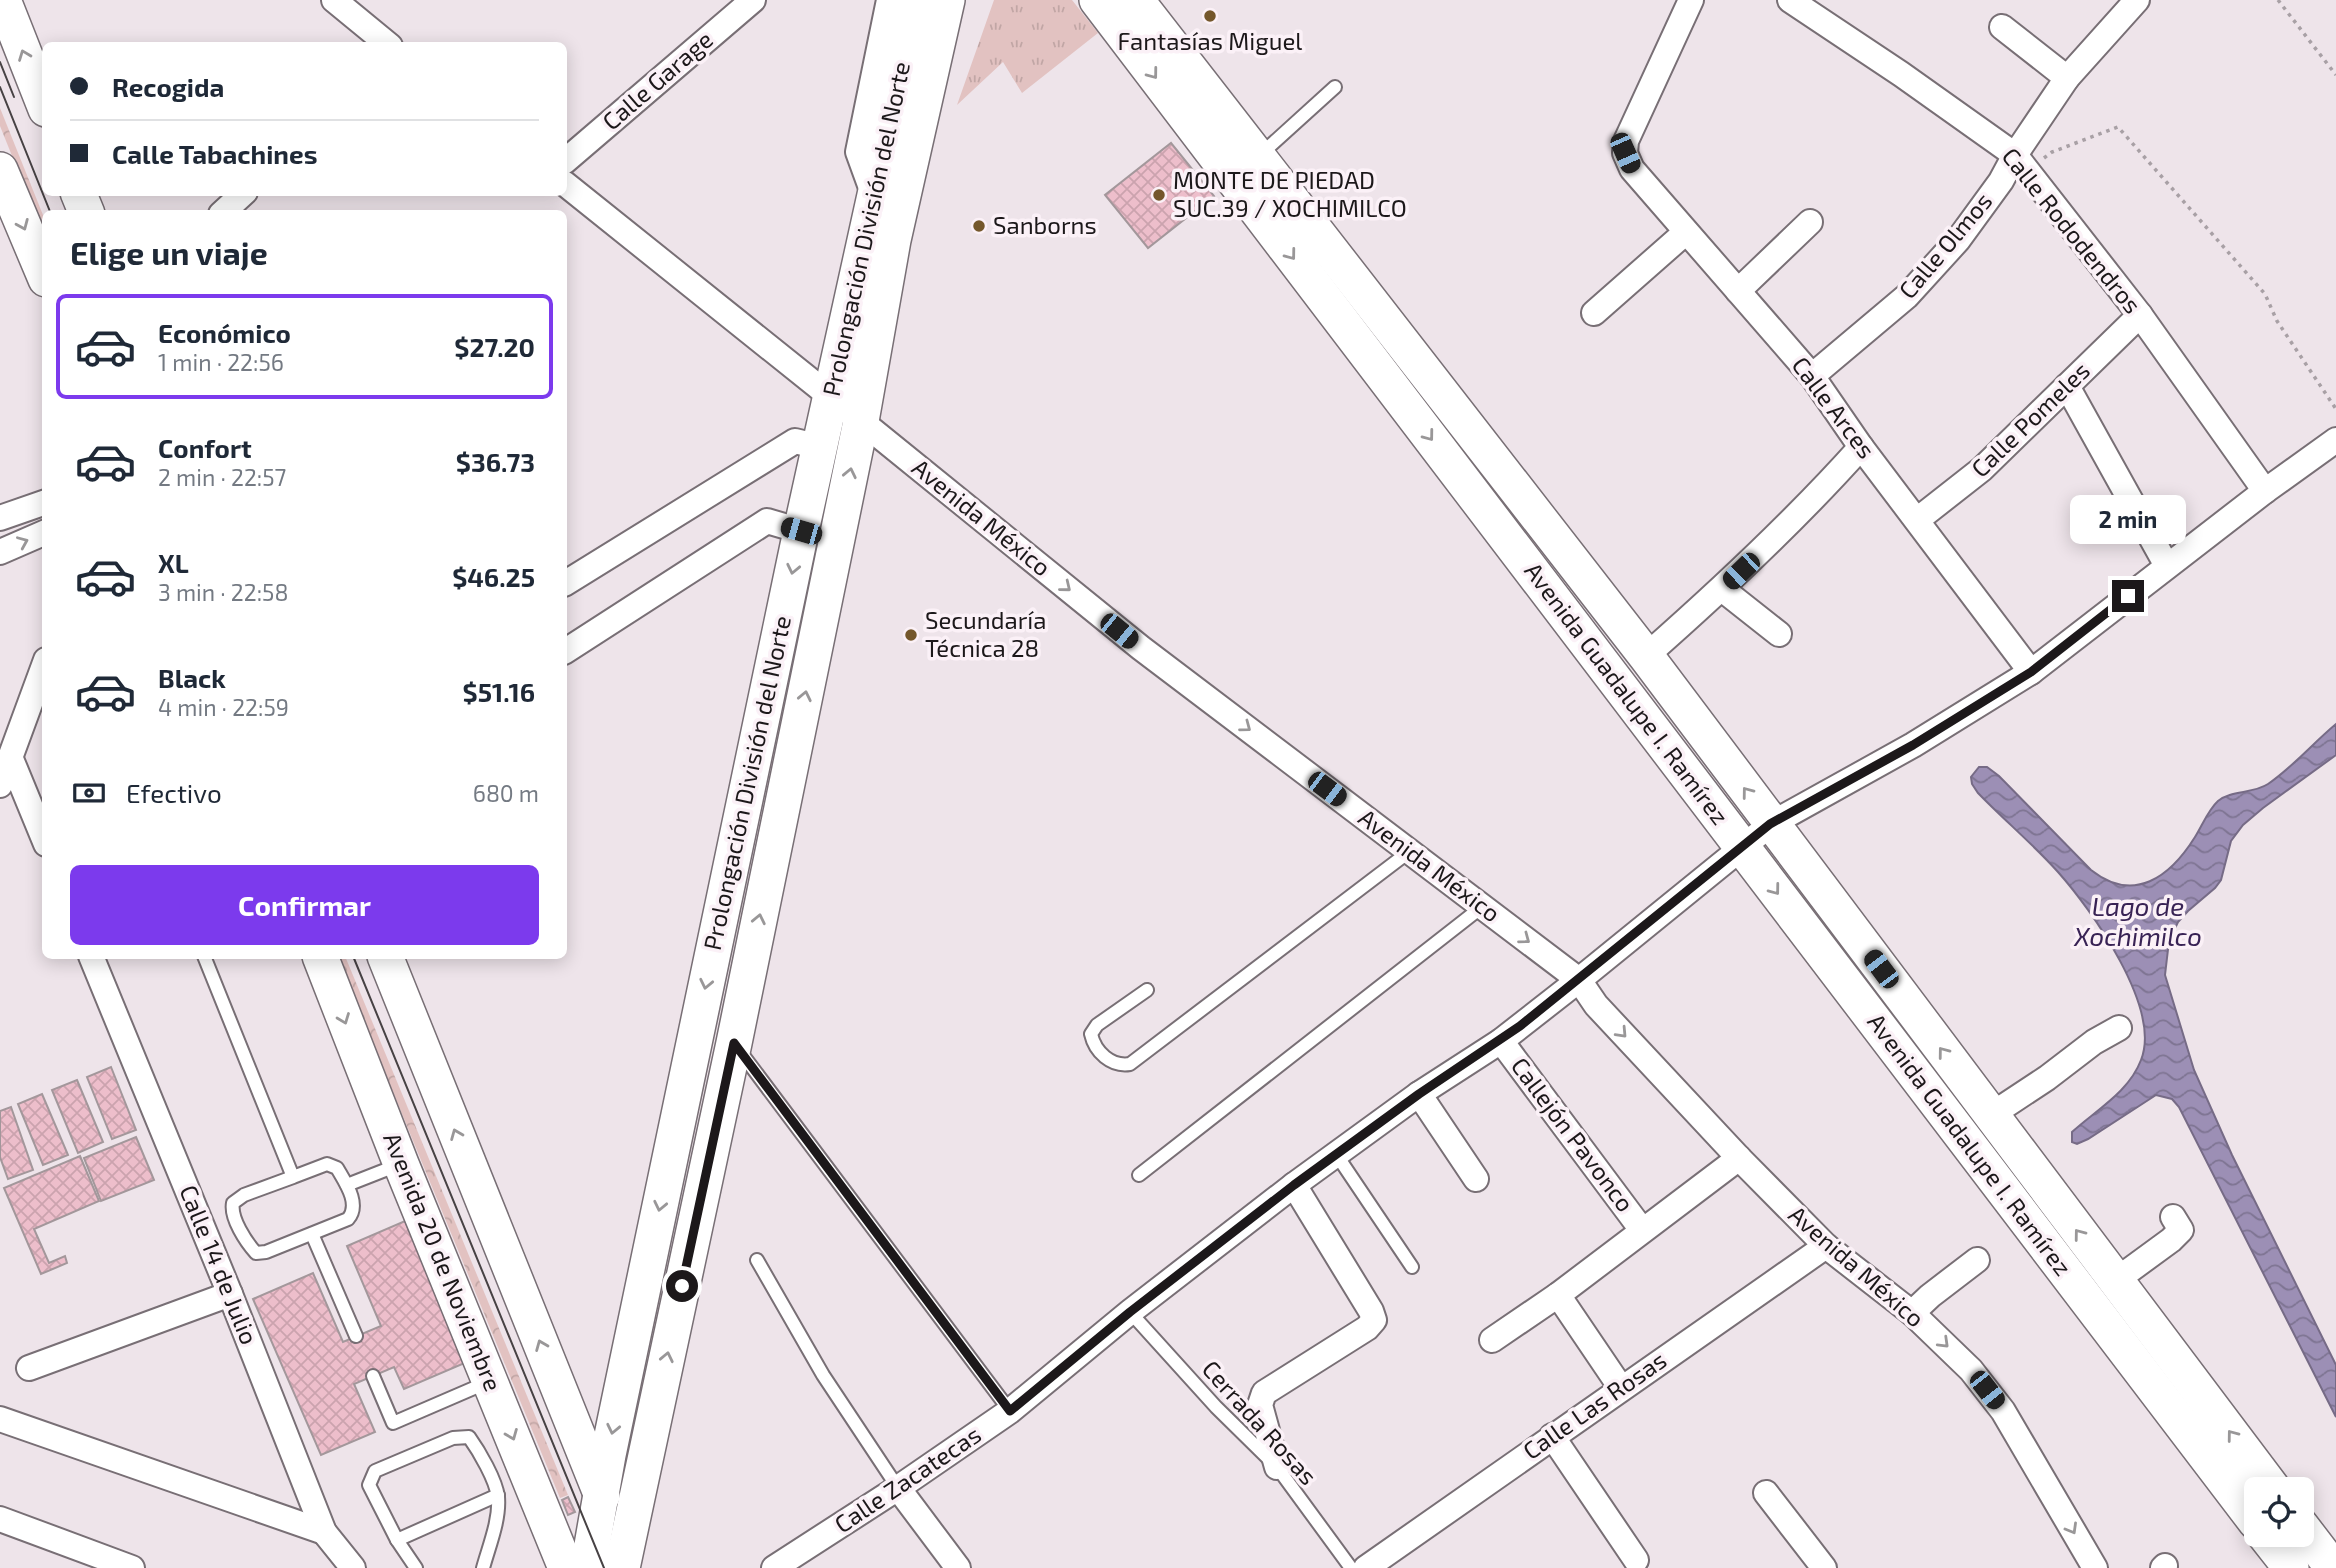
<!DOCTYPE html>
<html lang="es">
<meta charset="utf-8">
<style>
body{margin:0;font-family:"Exo 2",sans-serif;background:#f6f6f7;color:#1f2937;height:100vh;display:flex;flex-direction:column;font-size:26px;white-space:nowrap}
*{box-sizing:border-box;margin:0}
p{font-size:23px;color:#747a83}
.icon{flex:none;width:38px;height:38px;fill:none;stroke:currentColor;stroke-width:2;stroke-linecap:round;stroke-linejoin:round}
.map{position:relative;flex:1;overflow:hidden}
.details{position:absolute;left:42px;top:210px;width:525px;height:749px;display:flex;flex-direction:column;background:#fff;border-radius:10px;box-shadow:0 4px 18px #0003}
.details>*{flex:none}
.hud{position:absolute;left:42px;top:42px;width:525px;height:154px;border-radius:10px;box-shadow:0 4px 18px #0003;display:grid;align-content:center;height:154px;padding:0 28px;background:#fff}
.buttons{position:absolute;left:2244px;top:1477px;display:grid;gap:14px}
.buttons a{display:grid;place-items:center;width:70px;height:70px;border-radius:10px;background:#fff;box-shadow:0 4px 18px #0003;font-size:35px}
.end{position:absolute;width:32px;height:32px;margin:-16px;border:9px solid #1c181a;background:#fff;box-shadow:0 0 0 4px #fff}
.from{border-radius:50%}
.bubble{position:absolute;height:49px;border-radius:10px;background:#fff;box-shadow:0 4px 18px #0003;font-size:23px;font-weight:700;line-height:49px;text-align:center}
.car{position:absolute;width:21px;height:42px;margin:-21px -10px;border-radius:9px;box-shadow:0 0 5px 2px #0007;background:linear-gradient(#222 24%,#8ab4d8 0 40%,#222 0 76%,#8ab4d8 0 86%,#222 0)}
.hud b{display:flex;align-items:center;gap:24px;height:66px;font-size:26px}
.hud b+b{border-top:2px solid #e0e1e3}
.hud i{width:18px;height:18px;background:#1f2937}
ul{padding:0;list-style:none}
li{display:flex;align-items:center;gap:21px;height:105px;margin:0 14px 10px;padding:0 14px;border:4px solid transparent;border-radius:10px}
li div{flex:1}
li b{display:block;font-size:26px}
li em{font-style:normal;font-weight:700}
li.on{border-color:#7c3aed}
li>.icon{width:63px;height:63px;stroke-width:1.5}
h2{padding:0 28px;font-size:32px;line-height:84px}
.pay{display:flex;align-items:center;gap:18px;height:77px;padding:0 28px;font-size:26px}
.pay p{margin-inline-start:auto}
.button{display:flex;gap:14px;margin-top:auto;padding:14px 28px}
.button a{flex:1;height:80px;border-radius:10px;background:#7c3aed;color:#fff;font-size:28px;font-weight:700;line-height:80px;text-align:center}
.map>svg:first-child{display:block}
</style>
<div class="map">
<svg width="2336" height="1568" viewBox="0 0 2336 1568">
<defs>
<pattern id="forest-crowns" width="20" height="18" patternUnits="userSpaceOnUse" patternTransform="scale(1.75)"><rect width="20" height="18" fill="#e2c2c1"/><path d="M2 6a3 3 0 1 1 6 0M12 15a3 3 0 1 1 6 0" fill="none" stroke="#c1a6a5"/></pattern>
<pattern id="park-tufts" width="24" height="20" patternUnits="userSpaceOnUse" patternTransform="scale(1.75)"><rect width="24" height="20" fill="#e2c2c1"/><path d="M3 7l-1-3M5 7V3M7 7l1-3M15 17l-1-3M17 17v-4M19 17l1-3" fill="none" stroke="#c1a6a5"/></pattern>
<pattern id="water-waves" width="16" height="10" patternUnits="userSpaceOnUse" patternTransform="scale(1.75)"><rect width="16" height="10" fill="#9c8fb5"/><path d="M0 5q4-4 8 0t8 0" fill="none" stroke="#7e7492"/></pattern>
<pattern id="building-cross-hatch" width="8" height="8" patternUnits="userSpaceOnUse" patternTransform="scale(1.75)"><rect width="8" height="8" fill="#edbecb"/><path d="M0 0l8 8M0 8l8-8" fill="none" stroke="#cba3ae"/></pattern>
</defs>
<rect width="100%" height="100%" fill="#eee4ea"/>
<!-- forest -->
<g fill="url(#forest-crowns)">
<path d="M 0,108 L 45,220 L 45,238 L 0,126 Z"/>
<path d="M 337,956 L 345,956 L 568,1495 L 560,1498 Z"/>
</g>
<!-- park -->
<path fill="url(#park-tufts)" d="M 994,0 L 1072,0 L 1098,33 L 1022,93 L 1003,62 L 957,105 Z"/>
<!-- water -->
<path fill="url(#water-waves)" stroke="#766b86" stroke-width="2" d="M 2336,724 L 2336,755 L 2263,808 L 2243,825 L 2231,841 L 2221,880 L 2215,888 L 2188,911 L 2178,922 L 2169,941 L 2165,975 L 2194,1070 L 2232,1155 L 2336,1365 L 2336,1417 L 2179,1107 L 2172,1099 L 2156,1095 L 2088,1139 L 2077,1144 L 2072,1142 L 2072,1132 C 2096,1110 2129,1092 2141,1060 C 2162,1008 2091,909 2058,872 C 2033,844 2004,820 1978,793 L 1972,784 L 1971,777 L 1979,767 L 1987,767 L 1999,776 L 2091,870 C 2134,904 2170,877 2195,837 C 2202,826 2208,810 2218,801 C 2231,790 2253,794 2268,784 C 2293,767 2313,743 2336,724 Z"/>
<!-- building -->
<g fill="url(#building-cross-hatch)" stroke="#a3979b" stroke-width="2">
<path d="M 1171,143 L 1214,196 L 1148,248 L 1105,195 Z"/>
<path d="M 111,1067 L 136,1130 L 112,1139 L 87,1077 Z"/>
<path d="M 77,1080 L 103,1142 L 78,1153 L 52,1090 Z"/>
<path d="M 42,1094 L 68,1155 L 43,1165 L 18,1104 Z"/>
<path d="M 11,1107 L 33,1170 L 8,1179 L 0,1157 L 0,1111 Z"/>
<path d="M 136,1137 L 154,1180 L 101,1201 L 84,1158 Z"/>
<path d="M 80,1156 L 99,1201 L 34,1229 L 49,1263 L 65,1256 L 67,1263 L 41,1274 L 4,1188 Z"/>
<path d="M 405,1221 L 467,1362 L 404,1389 L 394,1367 L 354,1384 L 375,1432 L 321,1455 L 253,1299 L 313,1273 L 343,1342 L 381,1326 L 347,1246 Z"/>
<path d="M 568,1497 L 575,1512 L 568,1515 L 562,1500 Z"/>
</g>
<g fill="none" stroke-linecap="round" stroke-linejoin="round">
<!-- lane casing -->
<g stroke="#786f75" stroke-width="16">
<g id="lane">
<path d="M 1260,155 L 1335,87"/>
<path d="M 204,956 L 293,1177 L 327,1164 L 337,1168 C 345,1182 361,1204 348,1219 L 266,1252 L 256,1253 C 246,1242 230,1218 233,1203 L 244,1195 L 293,1177"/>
<path d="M 1147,990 L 1097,1025 L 1091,1034 C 1095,1052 1111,1067 1130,1064 L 1410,851"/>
<path d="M 739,1050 L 1010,1411"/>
<path d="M 1336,1154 L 1412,1267"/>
<path d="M 1139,1175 L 1483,906"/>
<path d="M 347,1185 L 398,1165"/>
<path d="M 312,1234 L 356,1336"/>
<path d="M 757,1260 L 823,1375 L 898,1488"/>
<path d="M 1130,1312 L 1216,1407 L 1277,1467 L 1351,1568"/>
<path d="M 373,1376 L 393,1423 L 488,1382"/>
<path d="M 397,1540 L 498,1495"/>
<path d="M 416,1568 L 397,1540 L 369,1485 L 375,1471 L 453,1438 L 469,1437 C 479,1451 496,1480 498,1497 C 500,1520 489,1546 483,1568"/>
</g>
</g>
<!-- street casing -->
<g stroke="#786f75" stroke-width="28">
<g id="street">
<path d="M 334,0 L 390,46"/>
<path d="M 1691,0 L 1626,141 L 1625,153 L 1632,169 L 1812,376 L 1861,447 L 2031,672"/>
<path d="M 1790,0 L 1901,74 L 2015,155 L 2140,315 L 2265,491"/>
<path d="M 2002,27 L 2067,78"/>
<path d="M 564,162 L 753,0"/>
<path d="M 564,183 L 861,421 L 1141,648 L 1579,980 L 1596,1005 L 1739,1158 L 1826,1246 L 1912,1313 L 1971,1370 L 2003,1411 L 2095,1568"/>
<path d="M 874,196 L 858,152 L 889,0"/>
<path d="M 221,214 L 245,192"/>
<path d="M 1738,291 L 1810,222"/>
<path d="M 1594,313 L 1686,232"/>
<path d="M 1812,376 L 1907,296 L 1958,240 L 2001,181 L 2015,155 L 2067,78 L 2137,0"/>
<path d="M 2067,386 L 2167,566"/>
<path d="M 0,518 L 46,502"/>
<path d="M 1917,520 L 1982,469 L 2140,315"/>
<path d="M 0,552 L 46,532"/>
<path d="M 564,584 L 795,441 L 820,447"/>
<path d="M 1722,589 L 1779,634"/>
<path d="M 564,652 L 767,521 L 801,531"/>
<path d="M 1646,656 C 1721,590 1794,522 1861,447"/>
<path d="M 11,759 L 46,844"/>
<path d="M 0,785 L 46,660"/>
<path d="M 91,956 L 230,1294 L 324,1532 L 353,1568"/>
<path d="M 1501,1041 L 1642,1230"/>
<path d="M 1419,1094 L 1476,1179"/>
<path d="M 1991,1115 L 2047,1078 L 2094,1042 L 2119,1028"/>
<path d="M 2115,1281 L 2171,1240 L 2181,1230 L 2173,1217"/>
<path d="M 1558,1295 L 1621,1388"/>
<path d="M 1912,1313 L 1930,1296 L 1977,1260"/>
<path d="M 1492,1340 L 1558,1295 L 1739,1158"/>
<path d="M 29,1368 L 230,1294"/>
<path d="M 0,1419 L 324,1532"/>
<path d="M 1552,1436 L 1636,1560"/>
<path d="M 1277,1467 L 1260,1405 L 1264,1393 L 1367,1328 L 1374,1320 L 1371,1311 L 1294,1185"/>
<path d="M 898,1488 L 958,1568"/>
<path d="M 1766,1493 L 1824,1568"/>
<path d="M 0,1519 L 132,1568"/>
<path d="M 774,1568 L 898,1488 L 1010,1411 L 1130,1312 L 1294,1185 L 1419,1094 L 1501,1041 L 1579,980 L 1771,824 L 1913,745 L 2031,672 L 2265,491 L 2336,440"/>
<path d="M 1366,1568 L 1826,1246"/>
<path d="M 2163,1568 L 2165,1566"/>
</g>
</g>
<!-- secondary casing -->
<g stroke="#786f75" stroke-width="38">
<g id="secondary">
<path d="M 3,0 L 46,109"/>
<path d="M 1097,0 L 2256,1522"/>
<path d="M 1136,0 L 1646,656 L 2273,1489"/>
<path d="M 0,170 L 46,279"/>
<path d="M 78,192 L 87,214"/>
<path d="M 320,956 L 401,1164 L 566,1568"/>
<path d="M 385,956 L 602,1496"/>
<path d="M 2301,1526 L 2333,1568"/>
<path d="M 2265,1535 L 2291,1568"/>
<path d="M 588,1568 L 608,1455 L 801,531 L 918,0"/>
<path d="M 622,1568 L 734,1043 L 861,421 L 893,240 L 947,0"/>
</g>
</g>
<!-- path -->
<g stroke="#a8a0a5" stroke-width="3.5" stroke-dasharray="3.5 5" stroke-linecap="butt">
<path d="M 2278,0 L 2336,75"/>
<path d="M 2044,158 L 2052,152 L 2118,127 L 2265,294 L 2277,321 L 2336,409"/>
</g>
<!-- lane -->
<use href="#lane" stroke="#fff" stroke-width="12"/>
<!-- street -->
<use href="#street" stroke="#fff" stroke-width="24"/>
<!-- secondary -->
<use href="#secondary" stroke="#fff" stroke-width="35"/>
<!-- tram -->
<g stroke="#474244" stroke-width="2">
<path d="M 0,62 L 14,97"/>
<path d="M 0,87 L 51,214"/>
<path d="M 353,956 L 604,1568"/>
</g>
</g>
<!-- one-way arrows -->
<defs><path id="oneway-chevron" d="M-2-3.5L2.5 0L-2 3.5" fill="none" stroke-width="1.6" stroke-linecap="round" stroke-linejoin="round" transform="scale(1.75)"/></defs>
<g stroke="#999798">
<use href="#oneway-chevron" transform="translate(24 55) rotate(-111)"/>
<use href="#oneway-chevron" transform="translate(1153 74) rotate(53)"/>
<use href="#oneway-chevron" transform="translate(23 225) rotate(67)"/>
<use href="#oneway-chevron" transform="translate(1291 255) rotate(53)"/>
<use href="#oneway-chevron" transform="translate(1429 436) rotate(53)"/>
<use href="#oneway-chevron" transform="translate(850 473) rotate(-78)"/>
<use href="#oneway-chevron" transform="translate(23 542) rotate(-23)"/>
<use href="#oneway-chevron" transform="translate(793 569) rotate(102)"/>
<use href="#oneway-chevron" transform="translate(1066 587) rotate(39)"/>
<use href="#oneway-chevron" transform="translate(805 696) rotate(-78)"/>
<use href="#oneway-chevron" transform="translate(1246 727) rotate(37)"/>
<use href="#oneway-chevron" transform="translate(1747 792) rotate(-127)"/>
<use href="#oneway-chevron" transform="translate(1775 890) rotate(53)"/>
<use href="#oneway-chevron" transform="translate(759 919) rotate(-78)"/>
<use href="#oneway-chevron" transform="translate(1525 939) rotate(37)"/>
<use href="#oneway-chevron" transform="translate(706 984) rotate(102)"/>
<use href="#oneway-chevron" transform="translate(344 1019) rotate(69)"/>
<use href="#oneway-chevron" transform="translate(1622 1033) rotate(47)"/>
<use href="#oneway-chevron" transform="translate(1943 1052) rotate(-127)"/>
<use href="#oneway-chevron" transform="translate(456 1134) rotate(-112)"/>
<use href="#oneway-chevron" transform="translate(660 1206) rotate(102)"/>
<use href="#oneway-chevron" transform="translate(2079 1234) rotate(-127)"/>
<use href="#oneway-chevron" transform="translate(1944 1343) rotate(44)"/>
<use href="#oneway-chevron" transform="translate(541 1345) rotate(-112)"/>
<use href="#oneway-chevron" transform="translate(667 1357) rotate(-78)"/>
<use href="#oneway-chevron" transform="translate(613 1429) rotate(102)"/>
<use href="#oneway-chevron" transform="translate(512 1435) rotate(68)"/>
<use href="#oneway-chevron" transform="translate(2232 1435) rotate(-127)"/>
<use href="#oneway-chevron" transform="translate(2072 1529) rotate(60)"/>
</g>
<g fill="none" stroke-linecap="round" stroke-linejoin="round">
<!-- route -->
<path stroke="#1c181a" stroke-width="9" d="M 682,1286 L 734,1043 L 1010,1411 L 1130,1312 L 1294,1185 L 1419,1094 L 1520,1026 L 1770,824 L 1913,745 L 2031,672 L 2128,596"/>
</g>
<!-- markers -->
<g fill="#74572b" stroke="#fbf1f7" stroke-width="2.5">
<circle cx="1210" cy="16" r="7"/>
<circle cx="1159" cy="195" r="7"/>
<circle cx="979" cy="226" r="7"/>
<circle cx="911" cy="635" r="7"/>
</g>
<g text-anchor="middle" stroke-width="7" stroke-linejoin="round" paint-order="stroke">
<!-- poi labels -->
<g font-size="24" fill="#1c181a" stroke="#fbf1f7" text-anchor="start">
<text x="1210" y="50" text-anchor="middle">Fantasías Miguel</text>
<text x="1173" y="189">MONTE DE PIEDAD<tspan x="1173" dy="28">SUC.39 / XOCHIMILCO</tspan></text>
<text x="993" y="234">Sanborns</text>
<text x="925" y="629">Secundaría<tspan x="925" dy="28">Técnica 28</tspan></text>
</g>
<!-- street labels -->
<g font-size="24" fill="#1c181a" stroke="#fbf1f7">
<text transform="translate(658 81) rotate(-41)" y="8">Calle Garage</text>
<text transform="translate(867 229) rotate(-78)" y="8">Prolongación División del Norte</text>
<text transform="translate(2071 231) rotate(51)" y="8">Calle Rododendros</text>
<text transform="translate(1946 246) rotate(-50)" y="8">Calle Olmos</text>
<text transform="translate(1833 408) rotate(53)" y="8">Calle Arces</text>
<text transform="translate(2031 420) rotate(-44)" y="8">Calle Pomeles</text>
<text transform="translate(981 518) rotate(39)" y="8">Avenida México</text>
<text transform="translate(1626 694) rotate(53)" y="8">Avenida Guadalupe I. Ramírez</text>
<text transform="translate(748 783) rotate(-78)" y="8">Prolongación División del Norte</text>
<text transform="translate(1429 866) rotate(37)" y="8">Avenida México</text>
<text transform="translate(1572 1135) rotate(53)" y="8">Callejón Pavonco</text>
<text transform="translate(1969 1145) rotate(53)" y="8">Avenida Guadalupe I. Ramírez</text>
<text transform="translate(442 1262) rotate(68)" y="8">Avenida 20 de Noviembre</text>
<text transform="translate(218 1265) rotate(68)" y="8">Calle 14 de Julio</text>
<text transform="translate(1856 1267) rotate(41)" y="8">Avenida México</text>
<text transform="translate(1595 1406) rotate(-35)" y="8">Calle Las Rosas</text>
<text transform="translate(1259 1423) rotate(48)" y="8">Cerrada Rosas</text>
<text transform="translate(908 1480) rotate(-34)" y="8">Calle Zacatecas</text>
</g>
<!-- water labels -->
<g font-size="26" font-style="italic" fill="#392355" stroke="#fbf1f7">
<text x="2138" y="916">Lago de<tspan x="2138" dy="30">Xochimilco</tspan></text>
</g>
</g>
</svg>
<div class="buttons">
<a><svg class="icon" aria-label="locate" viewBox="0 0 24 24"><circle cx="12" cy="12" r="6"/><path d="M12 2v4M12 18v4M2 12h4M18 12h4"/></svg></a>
</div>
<i class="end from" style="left:682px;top:1286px"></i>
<i class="end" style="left:2128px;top:596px"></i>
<div class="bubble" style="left:2070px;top:495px;width:116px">2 min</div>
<i class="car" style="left:1625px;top:153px;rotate:156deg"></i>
<i class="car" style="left:801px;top:531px;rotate:286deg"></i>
<i class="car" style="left:1741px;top:571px;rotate:226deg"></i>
<i class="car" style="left:1119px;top:631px;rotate:129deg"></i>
<i class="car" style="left:1327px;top:789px;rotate:127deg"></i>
<i class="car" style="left:1881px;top:969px;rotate:323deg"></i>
<i class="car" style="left:1987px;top:1390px;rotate:142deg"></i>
<div class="hud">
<b><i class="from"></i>Recogida</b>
<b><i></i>Calle Tabachines</b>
</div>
<section class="details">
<h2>Elige un viaje</h2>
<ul>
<li class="on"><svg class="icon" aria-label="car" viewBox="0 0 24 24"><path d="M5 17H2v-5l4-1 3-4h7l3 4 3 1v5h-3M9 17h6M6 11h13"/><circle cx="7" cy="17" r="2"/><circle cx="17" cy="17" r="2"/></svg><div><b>Económico</b><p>1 min · 22:56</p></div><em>$27.20</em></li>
<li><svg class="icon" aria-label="car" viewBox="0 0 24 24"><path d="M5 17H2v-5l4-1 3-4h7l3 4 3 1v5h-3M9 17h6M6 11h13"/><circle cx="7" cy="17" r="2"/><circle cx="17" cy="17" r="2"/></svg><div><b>Confort</b><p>2 min · 22:57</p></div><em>$36.73</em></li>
<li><svg class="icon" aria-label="car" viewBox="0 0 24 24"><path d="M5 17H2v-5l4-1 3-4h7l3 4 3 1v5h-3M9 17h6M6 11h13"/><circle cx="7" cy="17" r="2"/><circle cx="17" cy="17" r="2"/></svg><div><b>XL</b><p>3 min · 22:58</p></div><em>$46.25</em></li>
<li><svg class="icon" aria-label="car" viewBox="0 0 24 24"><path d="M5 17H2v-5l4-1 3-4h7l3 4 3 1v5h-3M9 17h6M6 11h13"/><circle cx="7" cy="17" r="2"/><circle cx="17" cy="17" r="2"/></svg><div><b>Black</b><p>4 min · 22:59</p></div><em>$51.16</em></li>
</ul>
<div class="pay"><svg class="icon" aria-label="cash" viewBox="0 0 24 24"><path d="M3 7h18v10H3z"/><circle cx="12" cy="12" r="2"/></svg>Efectivo<p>680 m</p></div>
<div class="button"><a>Confirmar</a></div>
</section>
</div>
